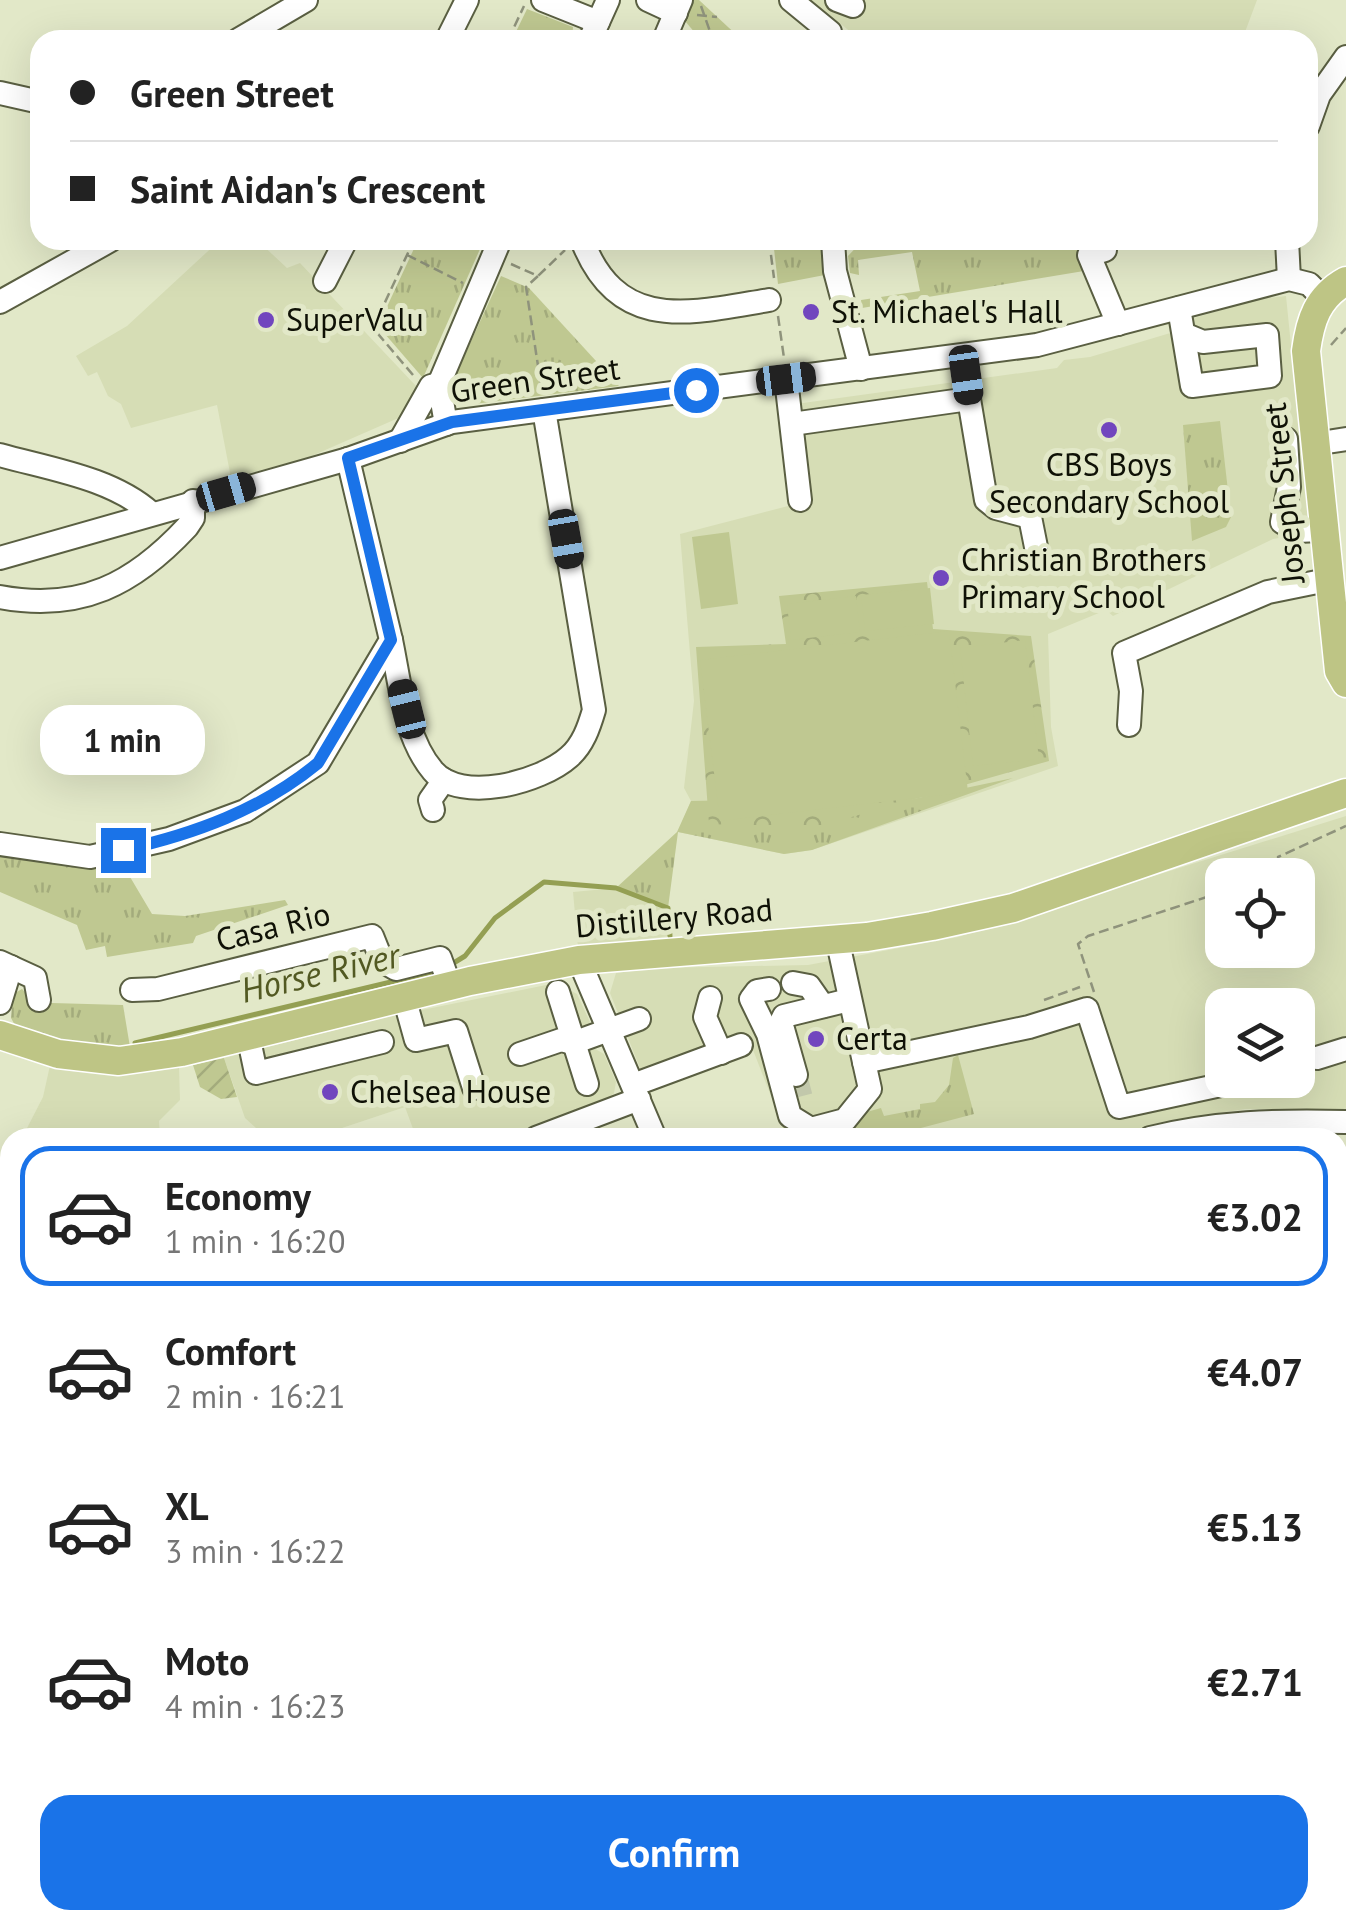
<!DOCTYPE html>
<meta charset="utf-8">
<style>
body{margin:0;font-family:"PT Sans",sans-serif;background:#f6f6f6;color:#222;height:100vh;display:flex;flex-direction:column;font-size:38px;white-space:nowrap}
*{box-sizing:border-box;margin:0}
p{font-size:32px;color:#767676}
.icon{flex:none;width:55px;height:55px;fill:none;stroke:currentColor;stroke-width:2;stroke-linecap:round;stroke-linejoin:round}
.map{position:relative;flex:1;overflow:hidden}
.details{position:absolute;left:0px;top:1128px;width:1348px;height:802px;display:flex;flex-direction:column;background:#fff;border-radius:30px 30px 0 0;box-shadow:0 10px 40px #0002}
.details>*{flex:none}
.guide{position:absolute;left:30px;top:30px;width:1288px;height:220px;border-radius:30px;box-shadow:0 10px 40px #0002;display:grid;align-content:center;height:220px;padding:0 40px;background:#fff}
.controls{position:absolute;left:1205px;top:858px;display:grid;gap:20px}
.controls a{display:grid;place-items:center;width:110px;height:110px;border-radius:20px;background:#fff;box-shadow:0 10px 40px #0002;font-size:50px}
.end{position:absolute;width:45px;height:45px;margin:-22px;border:12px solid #1a73e8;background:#fff;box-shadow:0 0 0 5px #fff}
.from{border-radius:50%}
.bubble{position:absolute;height:70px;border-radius:30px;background:#fff;box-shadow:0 10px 40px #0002;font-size:32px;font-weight:700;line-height:70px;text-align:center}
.car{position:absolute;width:30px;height:60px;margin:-30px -15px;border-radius:12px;box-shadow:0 0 8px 2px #0007;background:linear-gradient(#222 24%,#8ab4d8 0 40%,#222 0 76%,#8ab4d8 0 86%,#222 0)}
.guide b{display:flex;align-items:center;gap:35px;height:95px;font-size:38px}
.guide b+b{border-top:2px solid #e0e0e0}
.guide i{width:25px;height:25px;background:#222}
ul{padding:18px 0 0;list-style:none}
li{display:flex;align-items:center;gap:30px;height:140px;margin:0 20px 15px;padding:0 20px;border:5px solid transparent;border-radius:30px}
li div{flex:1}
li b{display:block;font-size:38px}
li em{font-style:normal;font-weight:700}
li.active{border-color:#1a73e8}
li>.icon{width:90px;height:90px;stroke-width:1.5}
.button{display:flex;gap:20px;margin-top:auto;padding:20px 40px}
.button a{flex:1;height:115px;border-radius:30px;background:#1a73e8;color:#fff;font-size:40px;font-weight:700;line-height:115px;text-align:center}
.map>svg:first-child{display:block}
</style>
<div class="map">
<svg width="1346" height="1929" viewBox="0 0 1346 1929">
<defs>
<pattern id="grass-tufts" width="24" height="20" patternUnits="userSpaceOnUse" patternTransform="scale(2.5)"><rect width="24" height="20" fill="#bfc891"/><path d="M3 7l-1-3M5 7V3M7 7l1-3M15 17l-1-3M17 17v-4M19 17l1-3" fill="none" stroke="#a3ab7c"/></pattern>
<pattern id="forest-firs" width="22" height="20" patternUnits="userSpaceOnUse" patternTransform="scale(2.5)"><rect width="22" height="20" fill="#bfc891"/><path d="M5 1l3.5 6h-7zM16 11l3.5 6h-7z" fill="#a3ab7c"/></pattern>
<pattern id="park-crowns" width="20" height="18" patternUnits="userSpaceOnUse" patternTransform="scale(2.5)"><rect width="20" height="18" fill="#bfc891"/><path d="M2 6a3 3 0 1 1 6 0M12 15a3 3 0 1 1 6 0" fill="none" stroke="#a3ab7c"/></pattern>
<pattern id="garden-furrows" width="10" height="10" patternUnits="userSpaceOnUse" patternTransform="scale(2.5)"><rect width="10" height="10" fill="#bfc891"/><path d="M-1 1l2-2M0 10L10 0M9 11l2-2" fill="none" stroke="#a3ab7c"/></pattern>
</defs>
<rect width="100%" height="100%" fill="#e2e8c8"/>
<!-- built -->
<g fill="#d6ddb5" fill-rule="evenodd">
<path d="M 811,0 L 1257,0 L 1242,40 L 893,40 L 852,33 Z"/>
<path d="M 220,240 L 257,240 L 287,268 L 300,263 L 416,386 L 403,416 L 307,458 L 231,478 L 217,405 L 131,428 L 121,404 L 108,396 L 97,372 L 88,376 L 76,356 L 127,326 Z"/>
<path d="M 1286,296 L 1310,533 L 1273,539 L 1113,616 L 1106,610 L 1048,634 L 1051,727 L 1058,766 L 812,850 L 784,854 L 678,832 L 691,801 L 684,788 L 694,701 L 680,534 L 792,505 L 789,398 L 803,403 L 1057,368 L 1064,360 L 1090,357 L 1177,331 L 1191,319 L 1258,299 Z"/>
<path d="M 1346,816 L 1346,1109 L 1245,1109 L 1166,1121 L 1104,1138 L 787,1137 L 753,1050 L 648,1088 L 610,993 L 616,973 L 655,968 L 808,965 L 958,937 ZM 1222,875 L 1298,875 L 1298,950 L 1222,950 ZM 1222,1005 L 1298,1005 L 1298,1080 L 1222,1080 Z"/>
<path d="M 616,888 L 668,908 L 670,936 L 578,947 L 573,892 Z"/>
<path d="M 556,983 L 577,994 L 590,1022 L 585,1031 L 590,1046 L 604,1054 L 616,1082 L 614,1093 L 608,1100 L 505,1137 L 416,1137 L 405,1107 L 315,1137 L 258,1137 L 256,1128 L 245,1118 L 224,1058 L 382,1018 Z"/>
<path d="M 51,1061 L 131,1073 L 179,1067 L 180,1100 L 159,1121 L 160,1137 L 24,1134 L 43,1097 Z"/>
</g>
<!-- grass -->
<g fill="url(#grass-tufts)">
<path d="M 694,0 L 699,0 L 742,40 L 701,40 L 685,21 Z"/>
<path d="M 527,9 L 573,27 L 572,40 L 512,40 Z"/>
<path d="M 418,240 L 484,240 L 423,378 L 378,326 Z"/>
<path d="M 773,240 L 825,240 L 830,274 L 778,284 Z"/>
<path d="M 863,240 L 1084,240 L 1090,270 L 862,308 L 861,300 L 920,291 L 912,252 L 858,260 L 859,275 L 850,273 L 848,256 Z"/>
<path d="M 501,276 L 529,288 L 619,386 L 474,404 L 461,398 L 455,376 Z"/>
<path d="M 1220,421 L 1231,517 L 1226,527 L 1192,541 L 1183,425 Z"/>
<path d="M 1013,778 L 812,850 L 784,854 L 678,832 L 668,908 L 616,888 L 677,832 L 691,801 L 739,800 L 818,819 Z"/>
<path d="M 0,855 L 91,866 L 120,860 L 152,914 L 185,916 L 285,900 L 288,905 L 196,936 L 193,943 L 107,957 L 105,946 L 86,950 L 77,925 L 0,892 Z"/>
<path d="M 22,989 L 32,999 L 52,1003 L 123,1005 L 130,1047 L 102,1050 L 16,1027 L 11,1018 L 13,994 Z"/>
<path d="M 958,1055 L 974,1114 L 883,1138 L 787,1137 L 780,1121 L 785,1119 L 799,1131 L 881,1108 L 884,1116 L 920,1109 L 920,1104 L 935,1102 L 949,1085 L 953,1058 Z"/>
</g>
<!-- forest -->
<path fill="url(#forest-firs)" d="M 448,1920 L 925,1920 L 957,1929 L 478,1929 Z"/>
<!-- park -->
<path fill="url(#park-crowns)" d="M 927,582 L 933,629 L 1031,636 L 1049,761 L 813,828 L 709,824 L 696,647 L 786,644 L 779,596 Z"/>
<!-- garden -->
<path fill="url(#garden-furrows)" d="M 224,1058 L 237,1097 L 221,1099 L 200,1087 L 193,1065 Z"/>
<!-- pitch -->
<g fill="#bfc891">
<path d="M 729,532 L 738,604 L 701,609 L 692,537 Z"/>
<path d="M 930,588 L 934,624 L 865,631 L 861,595 Z"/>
<path d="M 856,596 L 860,632 L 791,640 L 787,604 Z"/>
<path d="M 949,631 L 968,792 L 720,821 L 700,660 Z"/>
<path d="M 1025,640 L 1039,759 L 973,766 L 960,648 Z"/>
</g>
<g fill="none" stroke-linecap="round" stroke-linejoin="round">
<!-- stream -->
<g stroke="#949f53" stroke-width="5">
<path d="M 452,964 L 465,956 L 495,918 L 544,882 L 616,888 L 668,908 L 670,936"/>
<path d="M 135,1043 L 437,971"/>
</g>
<!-- minor-tunnel -->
<path stroke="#c2c8ab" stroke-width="22" stroke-dasharray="22 11" stroke-linecap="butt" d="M 796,1075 L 804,1106"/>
<!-- minor casing -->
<g stroke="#5a5f42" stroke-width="26">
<g id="minor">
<path d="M 543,0 L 598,22"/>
<path d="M 648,0 L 676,13"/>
<path d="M 791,0 L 830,32"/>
<path d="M 837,0 L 853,6"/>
<path d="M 238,40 L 306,0"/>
<path d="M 447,40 L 467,0"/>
<path d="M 590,40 L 608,0"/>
<path d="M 664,40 L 681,0"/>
<path d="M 0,93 L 40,102"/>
<path d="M 1308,126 L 1319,95 L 1346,57"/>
<path d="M 582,240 C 618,334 690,313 769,300"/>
<path d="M 833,240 L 835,271 L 861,369"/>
<path d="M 1287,240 L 1289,279"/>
<path d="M 1105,250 L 1089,255 L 1118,324"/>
<path d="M 325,281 L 346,240"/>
<path d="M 0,302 L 111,240"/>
<path d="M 1179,308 L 1192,386 L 1270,376 L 1267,335 L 1203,342 L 1186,335"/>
<path d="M 786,379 L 800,500"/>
<path d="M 969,399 L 986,500 L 996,508 L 1030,517 L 1037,552"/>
<path d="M 446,424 L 439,384 L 500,240"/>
<path d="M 792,424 L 969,399 L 963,356"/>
<path d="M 1286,439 L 1289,487 L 1282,522 L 1297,531 L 1321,530"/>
<path d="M 400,441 L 431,386 L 439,384"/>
<path d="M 1314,444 L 1346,439"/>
<path d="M 0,455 C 50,469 112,478 151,513"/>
<path d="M 0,558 L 348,459 L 452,422 L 1037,345 L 1289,279 L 1309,284 L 1323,298"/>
<path d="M 0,597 C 81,612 134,584 187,527 L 193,518 L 193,501"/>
<path d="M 391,640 C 400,682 404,737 433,771 C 461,804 541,782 569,757 C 583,745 589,727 594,710 L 544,410"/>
<path d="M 1129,725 L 1131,691 L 1124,653 L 1268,592 L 1327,580"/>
<path d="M 433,810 L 430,800 L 444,780"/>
<path d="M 0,844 L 90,857 L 169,839 L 245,811 L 318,763 L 391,640 L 348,459"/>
<path d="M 837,938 L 864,1062 L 1029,1027 L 1087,1009 L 1119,1107 L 1244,1080"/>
<path d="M 579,960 L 655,1138"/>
<path d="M 0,962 L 35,978 L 39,1000"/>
<path d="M 793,983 L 809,986 L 823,1006"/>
<path d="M 769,989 L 757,991 L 751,999 L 768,1034 L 790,1116 L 811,1129 L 845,1120 L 870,1089 L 864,1062"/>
<path d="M 132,990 L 158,989 L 372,936 L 382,961 L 396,969 L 440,958 L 450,986"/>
<path d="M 558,992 L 587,1084"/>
<path d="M 404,997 L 416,1040 L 456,1031 L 474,1088"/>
<path d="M 710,998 L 705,1017 L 721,1053"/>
<path d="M 0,1003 L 11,967"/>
<path d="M 248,1035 L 256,1073 L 382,1042"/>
<path d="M 520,1054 L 561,1040 L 573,1043 L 639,1019"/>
<path d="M 1317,1058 L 1346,1049"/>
<path d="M 796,1075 L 781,1022 L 784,1016 L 849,1000"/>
<path d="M 633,1085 L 741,1045"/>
<path d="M 536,1138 L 639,1099"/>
<path d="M 1150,1138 C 1215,1122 1279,1120 1346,1122"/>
<path d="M 0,1235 L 10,1238"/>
<path d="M 1338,1299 L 1346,1320"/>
<path d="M 1338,1429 L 1346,1427"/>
<path d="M 0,1555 L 10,1556"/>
<path d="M 1338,1644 L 1346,1642"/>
<path d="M 0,1742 L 10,1733"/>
<path d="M 1338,1813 L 1346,1811"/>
<path d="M 0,1905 L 10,1892"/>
<path d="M 189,1920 L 200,1929"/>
<path d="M 363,1920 L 387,1929"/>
<path d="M 979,1920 L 1006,1928 L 1021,1920"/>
<path d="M 1194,1929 L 1199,1920"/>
</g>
</g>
<!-- major casing -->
<g stroke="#fff" stroke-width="31">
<g id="major">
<path d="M 1346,281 C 1317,297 1310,321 1306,351 L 1339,671 L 1346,683"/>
<path d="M 0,1035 L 58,1054 L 119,1061 L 182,1052 L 470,981 L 579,960 L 867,937 L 932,926 L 1013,908 L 1346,793"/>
</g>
</g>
<!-- path -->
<g stroke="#8f937c" stroke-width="2.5" stroke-dasharray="10 5" stroke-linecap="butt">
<path d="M 701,6 L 713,40"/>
<path d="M 697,15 L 717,17"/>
<path d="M 508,40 L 524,6"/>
<path d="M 729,40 L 733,32"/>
<path d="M 769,240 L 774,278"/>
<path d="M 407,255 L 463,283"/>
<path d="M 511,264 L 538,276 L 565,250"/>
<path d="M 538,276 L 526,287 L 542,392"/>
<path d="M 778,316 L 784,358"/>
<path d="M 1331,345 L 1346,328"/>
<path d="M 413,375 L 373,328 L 414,240"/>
<path d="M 1271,875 L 1280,865 L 1278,857 L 1346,826"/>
<path d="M 1094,992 L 1078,944 L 1088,936 L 1222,892"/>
<path d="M 1044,1000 L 1080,987"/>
<path d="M 878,1037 L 900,1033"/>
</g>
<!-- minor -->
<use href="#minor" stroke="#fff" stroke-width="22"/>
<!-- major -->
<use href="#major" stroke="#bec585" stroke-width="28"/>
</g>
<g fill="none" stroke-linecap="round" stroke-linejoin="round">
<!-- route -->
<path stroke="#1a73e8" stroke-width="12" d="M 123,850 C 194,834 261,810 318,763 L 391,640 L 348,458 L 452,422 L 696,390"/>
</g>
<!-- markers -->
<g fill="#7146be" stroke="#e2e8c8" stroke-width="4">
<circle cx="811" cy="312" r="10"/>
<circle cx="266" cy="320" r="10"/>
<circle cx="1109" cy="430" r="10"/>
<circle cx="941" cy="578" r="10"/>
<circle cx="816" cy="1039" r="10"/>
<circle cx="330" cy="1092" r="10"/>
</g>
<g text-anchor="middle" stroke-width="10" stroke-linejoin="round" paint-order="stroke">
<!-- poi labels -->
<g font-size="32" fill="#0f1106" stroke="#e2e8c8" text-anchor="start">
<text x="831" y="323">St. Michael's Hall</text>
<text x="286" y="331">SuperValu</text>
<text x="1109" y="476" text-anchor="middle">CBS Boys<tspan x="1109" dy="37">Secondary School</tspan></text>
<text x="961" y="571">Christian Brothers<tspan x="961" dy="37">Primary School</tspan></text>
<text x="836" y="1050">Certa</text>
<text x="350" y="1103">Chelsea House</text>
</g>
<!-- street labels -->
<g font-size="32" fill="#0f1106" stroke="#e2e8c8">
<text transform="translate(535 380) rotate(-8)" y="11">Green Street</text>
<text transform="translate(1284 493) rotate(-96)" y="11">Joseph Street</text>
<text transform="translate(674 918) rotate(-5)" y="11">Distillery Road</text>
<text transform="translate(273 927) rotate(-14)" y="11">Casa Rio</text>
</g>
<!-- water labels -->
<g font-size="35" font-style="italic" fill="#525922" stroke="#e2e8c8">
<text transform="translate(320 973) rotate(-13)" y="12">Horse River</text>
</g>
</g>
</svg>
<div class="controls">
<a><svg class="icon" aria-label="locate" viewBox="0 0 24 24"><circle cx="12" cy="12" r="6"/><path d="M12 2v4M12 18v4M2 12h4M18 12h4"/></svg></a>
<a><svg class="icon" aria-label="layers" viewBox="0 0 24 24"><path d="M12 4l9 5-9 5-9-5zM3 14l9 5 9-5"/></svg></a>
</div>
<i class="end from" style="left:696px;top:390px"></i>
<i class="end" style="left:123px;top:850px"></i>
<div class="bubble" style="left:40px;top:705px;width:165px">1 min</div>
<i class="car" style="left:966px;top:375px;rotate:172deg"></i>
<i class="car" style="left:786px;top:379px;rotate:83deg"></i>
<i class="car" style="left:226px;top:492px;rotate:74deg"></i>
<i class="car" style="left:566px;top:539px;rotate:170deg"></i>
<i class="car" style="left:407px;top:709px;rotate:346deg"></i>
<div class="guide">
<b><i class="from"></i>Green Street</b>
<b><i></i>Saint Aidan's Crescent</b>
</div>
<section class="details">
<ul>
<li class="active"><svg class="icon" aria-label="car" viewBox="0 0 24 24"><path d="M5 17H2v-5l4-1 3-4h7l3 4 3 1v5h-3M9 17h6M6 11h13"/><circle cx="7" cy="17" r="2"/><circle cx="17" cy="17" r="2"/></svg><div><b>Economy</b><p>1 min · 16:20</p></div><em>€3.02</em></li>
<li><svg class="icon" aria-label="car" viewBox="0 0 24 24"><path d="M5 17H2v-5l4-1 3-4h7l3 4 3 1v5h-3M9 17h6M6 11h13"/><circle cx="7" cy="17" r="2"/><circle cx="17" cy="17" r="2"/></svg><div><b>Comfort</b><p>2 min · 16:21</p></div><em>€4.07</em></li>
<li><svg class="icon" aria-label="car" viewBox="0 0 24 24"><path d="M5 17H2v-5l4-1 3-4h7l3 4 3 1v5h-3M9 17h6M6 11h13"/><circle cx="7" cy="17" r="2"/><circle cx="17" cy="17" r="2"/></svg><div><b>XL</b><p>3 min · 16:22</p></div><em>€5.13</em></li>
<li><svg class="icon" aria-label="car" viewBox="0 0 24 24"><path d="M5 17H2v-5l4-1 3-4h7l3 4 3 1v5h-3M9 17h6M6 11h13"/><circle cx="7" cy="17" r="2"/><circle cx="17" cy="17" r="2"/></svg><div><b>Moto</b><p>4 min · 16:23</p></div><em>€2.71</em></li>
</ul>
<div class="button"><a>Confirm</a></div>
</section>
</div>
